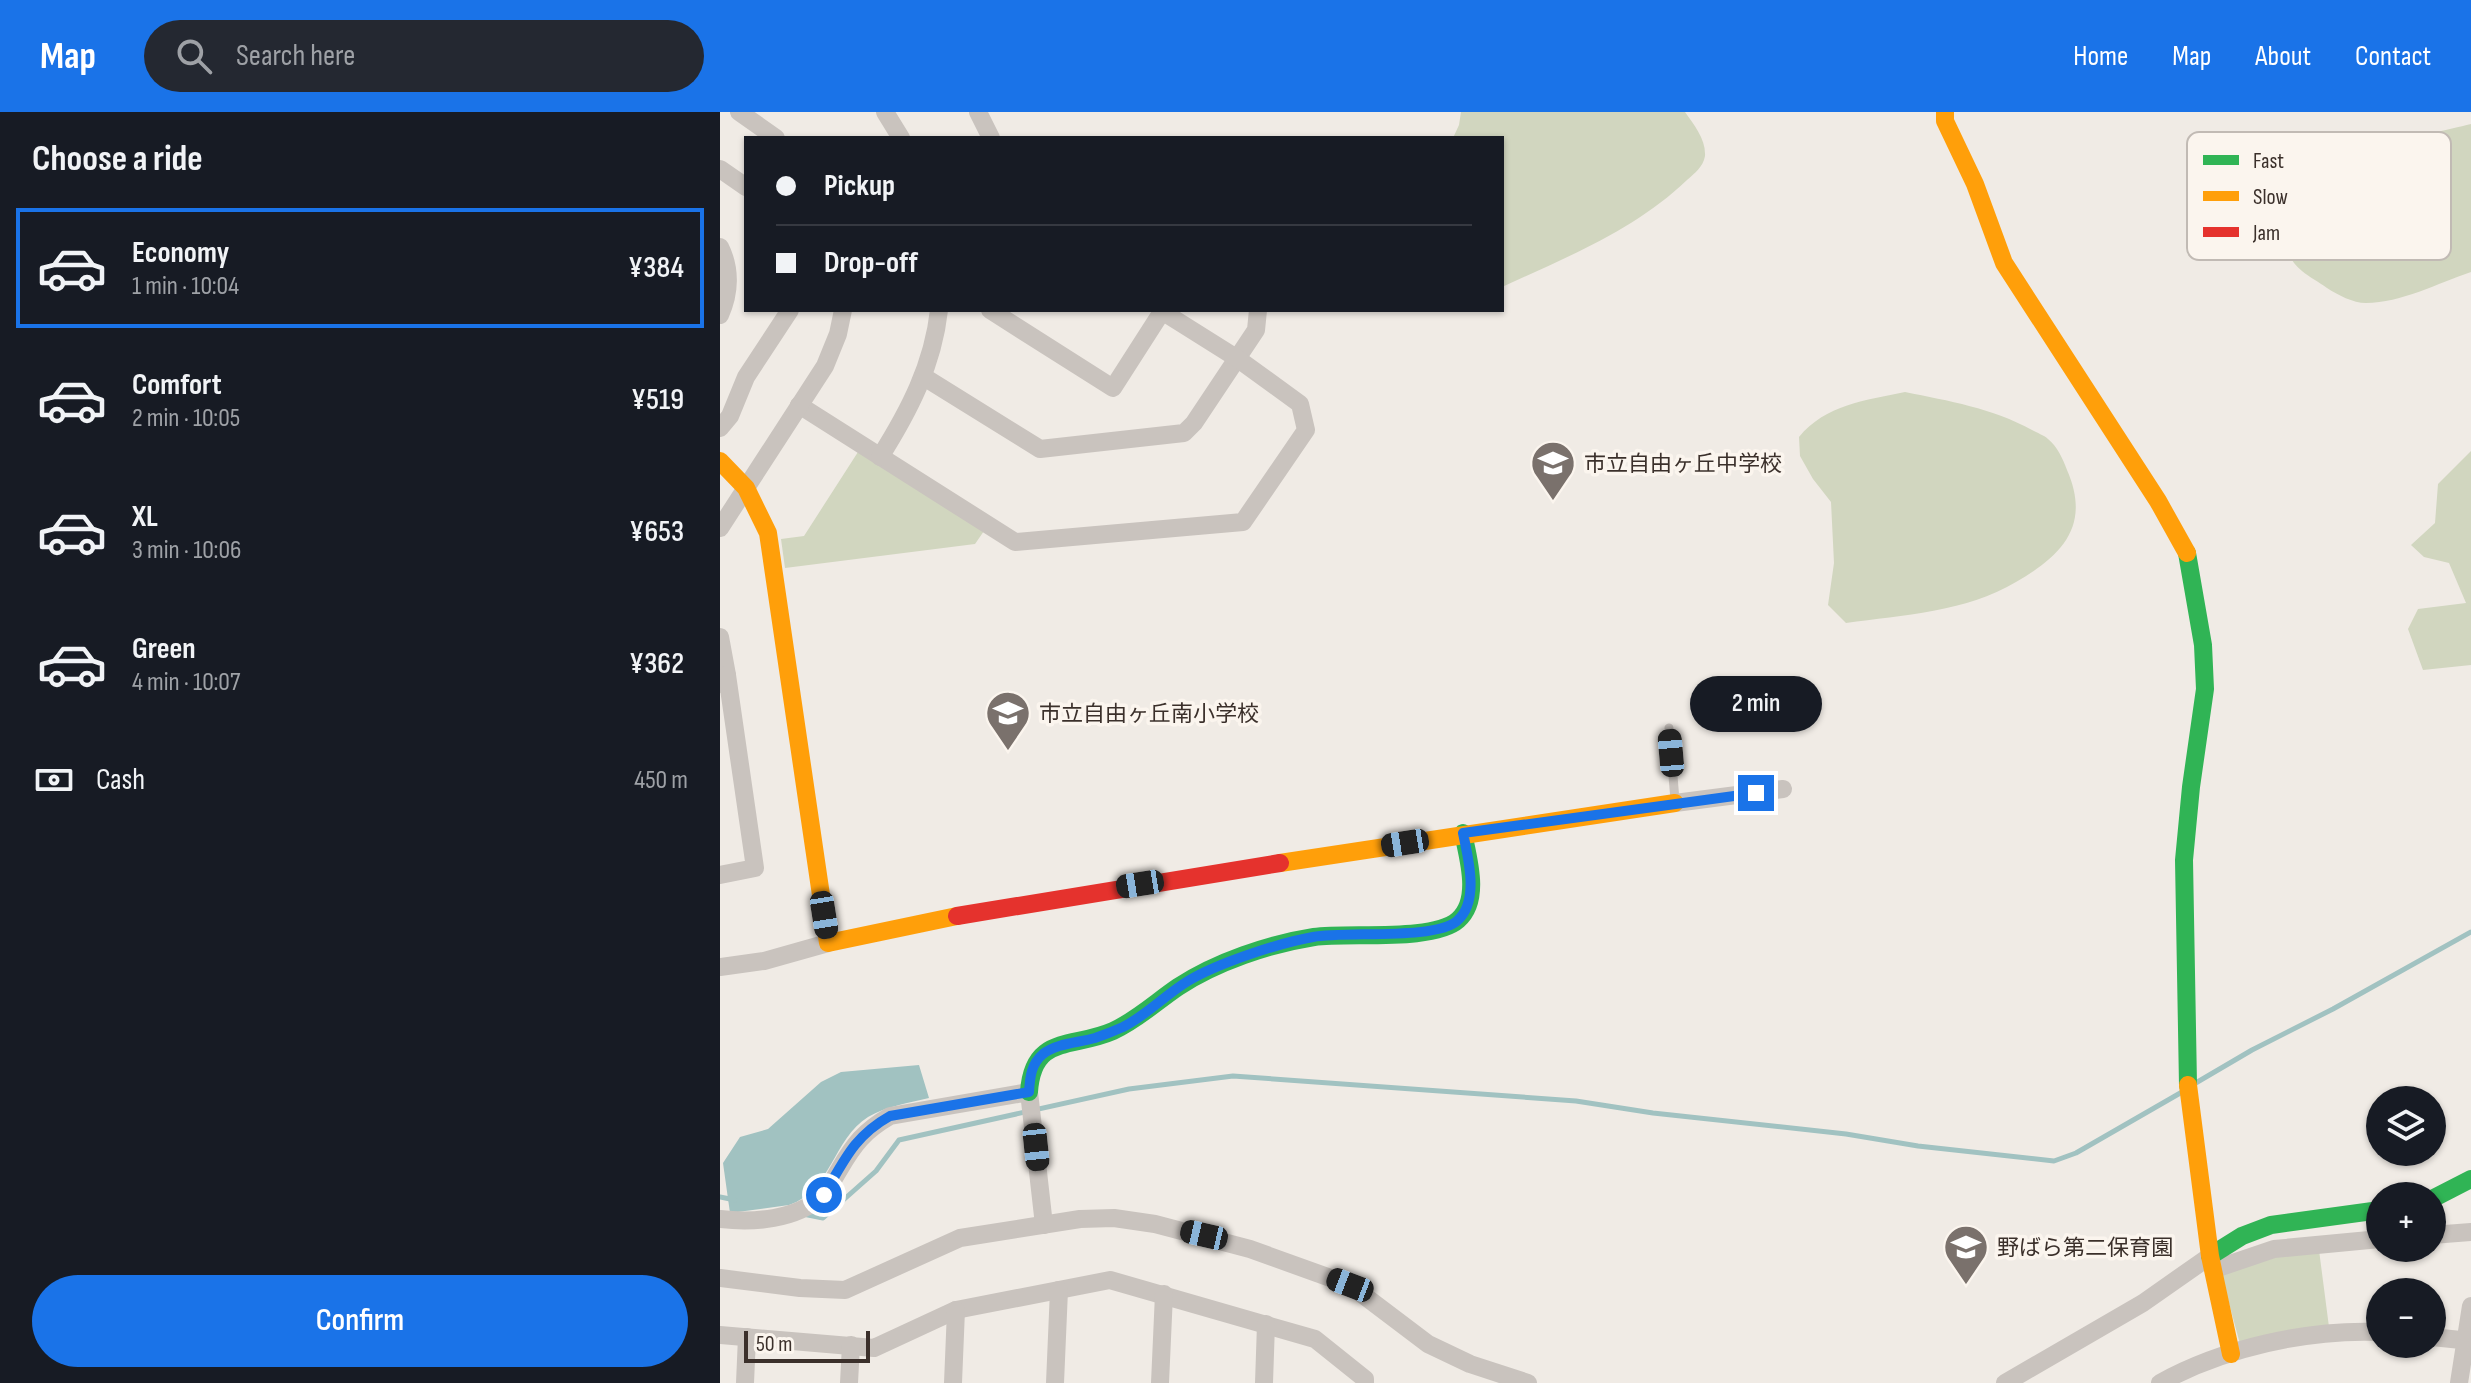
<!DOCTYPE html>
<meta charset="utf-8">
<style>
body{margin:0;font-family:"Sofia Sans Condensed","Noto Sans JP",sans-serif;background:#242831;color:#f1f3f6;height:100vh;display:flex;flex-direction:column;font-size:30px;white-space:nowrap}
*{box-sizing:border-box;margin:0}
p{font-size:26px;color:#9ea1a6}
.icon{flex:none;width:44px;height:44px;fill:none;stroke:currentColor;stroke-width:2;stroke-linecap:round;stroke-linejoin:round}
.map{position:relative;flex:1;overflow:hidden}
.side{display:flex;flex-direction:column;background:#171b24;width:720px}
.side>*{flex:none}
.hud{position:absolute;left:24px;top:24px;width:760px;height:176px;border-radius:0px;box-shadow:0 2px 6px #0004;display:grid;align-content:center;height:176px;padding:0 32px;background:#171b24}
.fabs{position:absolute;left:1646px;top:974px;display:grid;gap:16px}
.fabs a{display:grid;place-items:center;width:80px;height:80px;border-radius:50%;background:#171b24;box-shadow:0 2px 6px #0004;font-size:40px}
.scale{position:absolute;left:24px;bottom:20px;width:126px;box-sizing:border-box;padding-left:8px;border:4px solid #3b302b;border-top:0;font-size:22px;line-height:28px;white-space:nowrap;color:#3b302b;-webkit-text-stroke:6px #fbf5ee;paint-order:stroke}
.end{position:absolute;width:36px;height:36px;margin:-18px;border:10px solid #1a73e8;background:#fff;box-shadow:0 0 0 4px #fff}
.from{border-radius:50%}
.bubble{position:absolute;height:56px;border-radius:28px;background:#171b24;box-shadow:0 2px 6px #0004;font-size:26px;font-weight:600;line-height:56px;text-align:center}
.car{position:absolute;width:24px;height:48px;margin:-24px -12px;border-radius:10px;box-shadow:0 0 6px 2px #0007;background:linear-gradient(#222 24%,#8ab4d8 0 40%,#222 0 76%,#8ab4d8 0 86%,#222 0)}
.hud b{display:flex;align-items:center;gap:28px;height:76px;font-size:30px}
.hud b+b{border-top:2px solid #363941}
.hud i{width:20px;height:20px;background:#f1f3f6}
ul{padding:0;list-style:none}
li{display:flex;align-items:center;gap:24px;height:120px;margin:0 16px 12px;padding:0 16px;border:4px solid transparent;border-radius:0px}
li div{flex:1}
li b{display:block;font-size:30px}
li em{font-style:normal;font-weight:600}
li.current{border-color:#1a73e8}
li>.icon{width:72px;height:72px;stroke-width:1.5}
h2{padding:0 32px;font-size:36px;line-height:96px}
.pay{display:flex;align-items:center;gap:20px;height:88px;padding:0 32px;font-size:30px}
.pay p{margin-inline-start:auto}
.primary-button{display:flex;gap:16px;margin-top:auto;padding:16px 32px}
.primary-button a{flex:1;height:92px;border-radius:48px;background:#1a73e8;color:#fff;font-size:32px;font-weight:600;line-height:92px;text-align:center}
header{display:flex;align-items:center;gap:48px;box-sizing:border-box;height:112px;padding:0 40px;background:#1a73e8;color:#fff}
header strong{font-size:38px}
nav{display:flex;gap:44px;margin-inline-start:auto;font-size:28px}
.search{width:560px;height:72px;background:#242831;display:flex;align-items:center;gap:20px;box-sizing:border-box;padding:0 28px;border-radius:44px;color:#9ea1a6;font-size:30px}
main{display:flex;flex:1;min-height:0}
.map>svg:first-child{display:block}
</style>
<header>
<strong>Map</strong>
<div class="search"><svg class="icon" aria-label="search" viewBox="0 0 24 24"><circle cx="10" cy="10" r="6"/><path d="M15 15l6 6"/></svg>Search here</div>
<nav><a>Home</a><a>Map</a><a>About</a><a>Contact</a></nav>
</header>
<main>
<section class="side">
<h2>Choose a ride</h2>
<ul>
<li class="current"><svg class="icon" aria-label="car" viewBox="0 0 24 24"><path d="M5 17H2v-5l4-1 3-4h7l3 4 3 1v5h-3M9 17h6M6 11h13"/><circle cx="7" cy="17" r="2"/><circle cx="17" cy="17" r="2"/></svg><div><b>Economy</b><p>1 min · 10:04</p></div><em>¥384</em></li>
<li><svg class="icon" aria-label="car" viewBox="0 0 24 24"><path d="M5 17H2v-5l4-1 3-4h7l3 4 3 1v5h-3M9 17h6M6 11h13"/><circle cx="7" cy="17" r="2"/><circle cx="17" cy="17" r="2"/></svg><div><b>Comfort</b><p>2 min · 10:05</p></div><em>¥519</em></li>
<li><svg class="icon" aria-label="car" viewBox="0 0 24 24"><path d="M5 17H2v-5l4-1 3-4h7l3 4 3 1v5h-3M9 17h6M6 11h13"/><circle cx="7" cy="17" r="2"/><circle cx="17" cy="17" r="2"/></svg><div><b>XL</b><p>3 min · 10:06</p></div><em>¥653</em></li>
<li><svg class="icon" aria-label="car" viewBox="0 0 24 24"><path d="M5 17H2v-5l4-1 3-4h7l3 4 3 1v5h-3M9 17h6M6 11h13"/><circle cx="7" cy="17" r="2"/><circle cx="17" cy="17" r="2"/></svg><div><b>Green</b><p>4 min · 10:07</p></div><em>¥362</em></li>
</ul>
<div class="pay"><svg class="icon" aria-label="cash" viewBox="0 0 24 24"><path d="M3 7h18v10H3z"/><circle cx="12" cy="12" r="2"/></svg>Cash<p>450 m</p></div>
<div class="primary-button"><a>Confirm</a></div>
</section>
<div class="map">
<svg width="1751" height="1271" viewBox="0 0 1751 1271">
<rect width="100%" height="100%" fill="#f0ebe5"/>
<!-- green -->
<g fill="#d1d6bf">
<path d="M 741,0 L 965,0 C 974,13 986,27 985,44 C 983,55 975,61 967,68 C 915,118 847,145 782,175 L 782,26 L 733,26 L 739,13 Z"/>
<path d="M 1751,12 L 1751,160 C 1718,171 1681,191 1646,191 C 1633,191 1618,183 1607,176 C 1599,170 1589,165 1582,159 C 1556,138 1557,95 1580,72 C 1613,40 1706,23 1751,12 Z"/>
<path d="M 1185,280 C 1229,289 1272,296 1312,318 C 1317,321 1324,323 1328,327 C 1337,334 1343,347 1347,358 C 1371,413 1343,443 1296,470 C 1246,500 1183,503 1126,511 L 1108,493 L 1114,451 L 1111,390 L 1093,367 L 1080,344 L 1079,325 C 1105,293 1146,288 1185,280 Z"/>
<path d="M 1751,339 L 1751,553 L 1703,558 L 1688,517 L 1698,497 L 1746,491 L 1729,451 L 1704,445 L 1691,433 L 1715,411 L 1718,372 Z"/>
<path d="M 138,340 L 264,419 L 255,432 L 65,456 L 61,427 L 84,424 Z"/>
<path d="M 1599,1138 L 1609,1215 L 1520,1232 L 1502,1165 C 1518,1144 1573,1140 1599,1138 Z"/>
</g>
<!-- water -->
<path fill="#a1c2c1" d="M 199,953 L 209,986 C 189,991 167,994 148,1005 C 113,1027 111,1079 69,1093 L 10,1101 L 3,1051 L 20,1025 L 48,1017 L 101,970 L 121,960 Z"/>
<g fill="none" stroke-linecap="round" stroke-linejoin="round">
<!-- stream -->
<g stroke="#a1c2c1" stroke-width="5">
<path d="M 1474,972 L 1532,938 L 1613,897 L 1751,820"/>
<path d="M 0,1085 L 15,1088"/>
<path d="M 83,1102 L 103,1106 L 156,1059 L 179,1028 L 409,977 L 513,964 L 856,989 L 933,1001 L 1126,1022 L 1198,1034 L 1334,1049 L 1356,1041 L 1462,980"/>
</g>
<!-- lane -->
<path stroke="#c9c3be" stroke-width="9" d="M 949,616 L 955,688"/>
<!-- street -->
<g stroke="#c9c3be" stroke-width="18">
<path d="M 19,0 L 56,26"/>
<path d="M 165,0 L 181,26"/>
<path d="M 258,0 L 271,26"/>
<path d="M 0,57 L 26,75"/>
<path d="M 0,135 C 11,157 10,181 0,203"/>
<path d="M 270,198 L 393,276 L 443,198"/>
<path d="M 204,265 L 320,337 L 464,321 L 474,311 L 536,218 L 538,198"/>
<path d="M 79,293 L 295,430 L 523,410 L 586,318 L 580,292 L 518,247 L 440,198"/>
<path d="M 0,316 L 10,304 L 26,265 L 70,198"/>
<path d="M 160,345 C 189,299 213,253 219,198"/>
<path d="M 0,416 L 105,254 L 118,222 L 123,198"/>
<path d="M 0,525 L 7,563 L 2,572"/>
<path d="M 955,691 L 1063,677"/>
<path d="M 0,763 L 35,756 L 7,563"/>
<path d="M 0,855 L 44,849 L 108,831"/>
<path d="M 0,1107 C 33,1111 76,1108 102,1084 C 109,1077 114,1066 119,1058 C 134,1032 144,1019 170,1004 L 309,980 L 324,1113"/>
<path d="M 1712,1123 L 1751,1120"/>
<path d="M 1495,1157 L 1554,1137 L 1660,1127"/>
<path d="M 0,1166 L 80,1176 L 125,1178 L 240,1126 L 360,1107 L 394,1106 L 435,1112 L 530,1137 L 630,1173 L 708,1232 L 750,1252 L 808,1271"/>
<path d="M 0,1223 L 154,1236 L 236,1198 L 390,1168 L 595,1227 L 645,1267 L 645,1271"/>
<path d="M 1712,1225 L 1751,1229"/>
<path d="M 25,1271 L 27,1225"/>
<path d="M 129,1271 L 131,1233"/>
<path d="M 233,1271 L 236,1198"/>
<path d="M 335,1271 L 339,1178"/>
<path d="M 440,1271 L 444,1182"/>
<path d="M 544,1271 L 546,1212"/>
<path d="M 1285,1271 L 1423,1191 L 1490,1144"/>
<path d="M 1440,1271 C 1503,1236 1588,1217 1660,1220"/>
<path d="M 1739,1271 L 1751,1194"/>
</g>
<!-- fast -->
<g stroke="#30b455" stroke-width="18">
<path d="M 1467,441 L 1483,533 L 1485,577 L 1471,675 L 1464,748 L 1468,973"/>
<path d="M 309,980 C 313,922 352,937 393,919 C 417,908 436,890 458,875 C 496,850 549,832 594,825 C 629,820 713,830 738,808 C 761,788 748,746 743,721"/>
<path d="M 1712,1087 L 1751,1067"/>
<path d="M 1490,1144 L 1522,1124 L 1551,1113 L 1660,1098"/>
</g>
<!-- slow -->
<g stroke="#ff9f0a" stroke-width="18">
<path d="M 1225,0 L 1225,9 L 1255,72 L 1284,151 L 1438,389 L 1467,441"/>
<path d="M 0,349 L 26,376 L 48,421 L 108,831 L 237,804"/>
<path d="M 560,751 L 955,691"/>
<path d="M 1468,973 L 1490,1144 L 1511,1242"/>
</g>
<!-- jam -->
<path stroke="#e5322d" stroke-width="18" d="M 237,804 L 560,751"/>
</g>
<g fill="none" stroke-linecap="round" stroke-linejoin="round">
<!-- route -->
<path stroke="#1a73e8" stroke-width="10" d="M 104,1083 C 124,1049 134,1024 170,1004 L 309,980 C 310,965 311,952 323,942 C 337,931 358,931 375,926 C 384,923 394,919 403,915 C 427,903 445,883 468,869 C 498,851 559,831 593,825 C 627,819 715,828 737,809 C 760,789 748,746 743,721 L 1036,681"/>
</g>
<!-- icons -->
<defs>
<g id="school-pin" transform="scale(2.3)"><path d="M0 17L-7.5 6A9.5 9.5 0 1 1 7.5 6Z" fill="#7a716c" stroke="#fbf5ee"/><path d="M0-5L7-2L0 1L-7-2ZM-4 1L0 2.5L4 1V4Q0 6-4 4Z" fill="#fff"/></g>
</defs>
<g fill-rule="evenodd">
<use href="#school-pin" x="833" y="351"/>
<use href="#school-pin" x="288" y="601"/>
<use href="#school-pin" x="1246" y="1135"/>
</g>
<g text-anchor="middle" stroke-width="7" stroke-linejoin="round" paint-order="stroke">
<!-- poi labels -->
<g font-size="22" fill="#3b302b" stroke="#fbf5ee" text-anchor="start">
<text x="864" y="359">市立自由ヶ丘中学校</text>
<text x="319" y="609">市立自由ヶ丘南小学校</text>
<text x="1277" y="1143">野ばら第二保育園</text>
</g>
</g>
<!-- legend -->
<rect x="1467" y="20" width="264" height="128" rx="12" fill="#fbf5ee" stroke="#c1bab4" stroke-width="2"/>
<rect x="1483" y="43" width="36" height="10" fill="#30b455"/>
<rect x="1483" y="79" width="36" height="10" fill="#ff9f0a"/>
<rect x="1483" y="115" width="36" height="10" fill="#e5322d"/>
<g font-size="22" fill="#3b302b">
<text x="1533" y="56">Fast</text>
<text x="1533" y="92">Slow</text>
<text x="1533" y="128">Jam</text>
</g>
</svg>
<div class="fabs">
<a><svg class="icon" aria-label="layers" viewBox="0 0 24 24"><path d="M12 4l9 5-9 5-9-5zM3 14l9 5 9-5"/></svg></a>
<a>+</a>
<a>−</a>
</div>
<div class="scale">50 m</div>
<i class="end from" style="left:104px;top:1083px"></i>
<i class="end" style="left:1036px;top:681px"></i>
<div class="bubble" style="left:970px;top:564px;width:132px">2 min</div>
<i class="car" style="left:951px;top:641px;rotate:355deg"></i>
<i class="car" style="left:685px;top:731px;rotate:261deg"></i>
<i class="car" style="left:420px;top:772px;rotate:261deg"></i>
<i class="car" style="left:104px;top:803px;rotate:171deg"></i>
<i class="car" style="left:316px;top:1035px;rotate:174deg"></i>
<i class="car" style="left:484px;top:1123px;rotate:283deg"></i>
<i class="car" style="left:630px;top:1173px;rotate:291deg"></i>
<div class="hud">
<b><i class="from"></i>Pickup</b>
<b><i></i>Drop-off</b>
</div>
</div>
</main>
